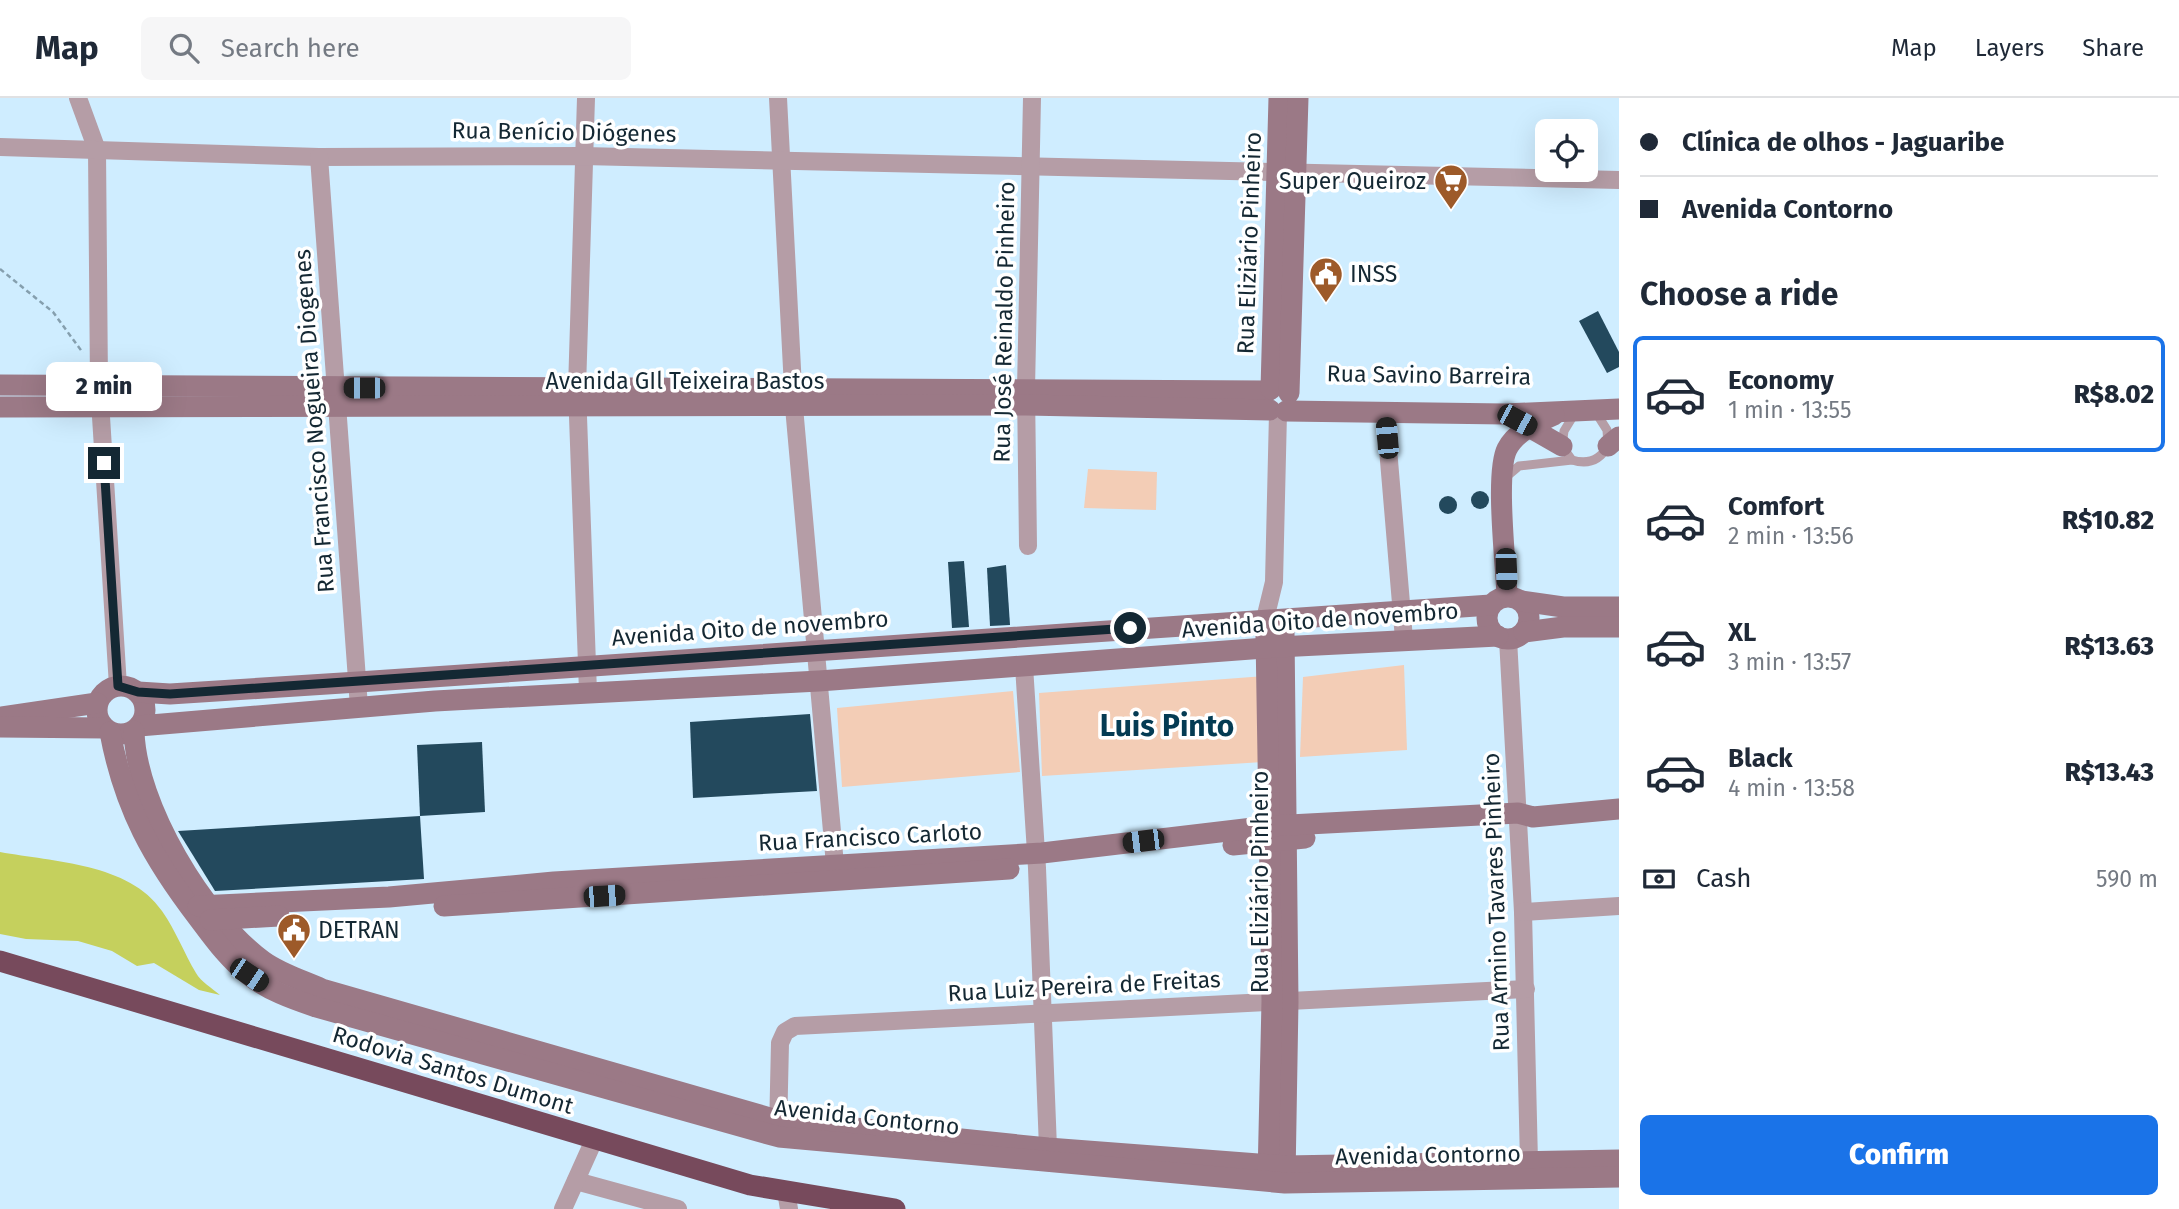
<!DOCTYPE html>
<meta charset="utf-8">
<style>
body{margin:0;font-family:"Fira Sans",sans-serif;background:#f6f6f7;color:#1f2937;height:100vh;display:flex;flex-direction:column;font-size:26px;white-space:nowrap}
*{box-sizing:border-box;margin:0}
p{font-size:23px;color:#747a83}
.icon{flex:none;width:38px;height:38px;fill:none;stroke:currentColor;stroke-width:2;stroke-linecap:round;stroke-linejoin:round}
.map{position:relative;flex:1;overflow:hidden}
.panel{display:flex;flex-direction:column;background:#fff;width:560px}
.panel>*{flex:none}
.hud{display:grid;align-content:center;height:154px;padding:0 21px;background:#fff}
.tools{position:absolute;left:1535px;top:21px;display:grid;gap:14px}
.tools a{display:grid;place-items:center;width:63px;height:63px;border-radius:10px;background:#fff;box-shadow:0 7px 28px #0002;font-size:35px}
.end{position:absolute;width:32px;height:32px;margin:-16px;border:9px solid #142833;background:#fff;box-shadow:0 0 0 4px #fff}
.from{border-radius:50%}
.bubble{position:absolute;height:49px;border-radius:10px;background:#fff;box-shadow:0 7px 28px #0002;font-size:23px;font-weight:800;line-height:49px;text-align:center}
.car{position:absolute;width:21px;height:42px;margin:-21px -10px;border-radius:9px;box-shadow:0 0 5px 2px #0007;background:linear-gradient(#222 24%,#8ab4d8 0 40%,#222 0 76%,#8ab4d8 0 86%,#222 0)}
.hud b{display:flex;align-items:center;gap:24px;height:66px;font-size:26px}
.hud b+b{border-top:2px solid #e0e1e3}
.hud i{width:18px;height:18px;background:#1f2937}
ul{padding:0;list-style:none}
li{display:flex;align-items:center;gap:21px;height:116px;margin:0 14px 10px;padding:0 7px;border:4px solid transparent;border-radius:10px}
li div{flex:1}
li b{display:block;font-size:26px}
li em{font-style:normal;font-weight:800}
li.selected{border-color:#1a73e8}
li>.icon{width:63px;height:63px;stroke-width:1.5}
h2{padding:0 21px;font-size:32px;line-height:84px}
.pay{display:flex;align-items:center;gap:18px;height:77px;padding:0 21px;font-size:26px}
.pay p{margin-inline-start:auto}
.cta{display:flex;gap:14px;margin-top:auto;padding:14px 21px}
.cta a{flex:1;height:80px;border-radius:10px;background:#1a73e8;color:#fff;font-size:28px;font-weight:800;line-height:80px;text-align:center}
header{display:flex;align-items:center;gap:42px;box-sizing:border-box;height:98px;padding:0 35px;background:#fff;border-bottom:2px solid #e0e1e3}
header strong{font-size:33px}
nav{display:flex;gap:38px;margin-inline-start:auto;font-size:24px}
.search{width:490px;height:63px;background:#f6f6f7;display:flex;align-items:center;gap:18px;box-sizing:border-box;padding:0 24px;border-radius:10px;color:#747a83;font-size:26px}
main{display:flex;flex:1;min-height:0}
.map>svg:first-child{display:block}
</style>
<header>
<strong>Map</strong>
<div class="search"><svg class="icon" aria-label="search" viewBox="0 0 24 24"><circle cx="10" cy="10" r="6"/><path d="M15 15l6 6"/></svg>Search here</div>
<nav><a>Map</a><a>Layers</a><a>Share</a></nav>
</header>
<main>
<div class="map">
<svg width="1619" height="1111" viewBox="0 0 1619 1111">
<rect width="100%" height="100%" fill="#cfedff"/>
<!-- green -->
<g fill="#f3cdb6">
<path d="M 1088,371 L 1157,374 L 1156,412 L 1084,410 Z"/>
<path d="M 1404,567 L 1407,652 L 1300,659 L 1303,579 Z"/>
<path d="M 1265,578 L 1263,664 L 1042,678 L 1039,595 Z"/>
<path d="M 1013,593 L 1020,674 L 842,689 L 837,610 Z"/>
</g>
<!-- water -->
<path fill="#c5d05d" d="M 0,754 C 54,764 129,765 162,813 C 176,833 184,855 196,875 C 201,884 212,890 220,897 L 199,892 L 154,865 L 137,868 L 112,853 L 78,843 L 26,841 L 0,836 Z"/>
<!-- building -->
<g fill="#23495d">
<path d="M 1598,213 L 1619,254 L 1619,269 L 1607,275 L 1579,223 Z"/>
<circle cx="1480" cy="402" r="9"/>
<circle cx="1448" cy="407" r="9"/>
<path d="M 964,463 L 969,529 L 952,530 L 948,464 Z"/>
<path d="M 1006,467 L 1010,527 L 990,528 L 987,470 Z"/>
<path d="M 810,616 L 817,693 L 693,700 L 690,624 Z"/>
<path d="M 482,644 L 485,714 L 420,718 L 417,647 Z"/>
<path d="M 420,718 L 424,781 L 215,793 L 178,733 Z"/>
</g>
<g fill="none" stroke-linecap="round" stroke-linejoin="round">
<!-- path -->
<path stroke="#859fae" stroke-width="2.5" stroke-dasharray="5 3.5" stroke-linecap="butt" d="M 0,171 L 53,214 L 83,255"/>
<!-- lane -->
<g stroke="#b59da6" stroke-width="9">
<path d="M 1575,315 L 1564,333 L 1562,348 L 1572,362 C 1588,367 1600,362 1608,348 L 1607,332 L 1595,313"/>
<path d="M 1506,379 L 1519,368 L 1572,362"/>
</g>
<!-- street -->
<g stroke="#b59da6" stroke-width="18">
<path d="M 78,0 L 97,52 L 99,287 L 118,588"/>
<path d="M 586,0 L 577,291 L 588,594"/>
<path d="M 778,0 L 794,309 L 836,778"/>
<path d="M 0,49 L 319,59 L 583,58 L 1619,82"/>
<path d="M 319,59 L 359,609"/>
<path d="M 1385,315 L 1404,541"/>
<path d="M 1028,448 L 1026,291 L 1032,0"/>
<path d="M 1265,521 L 1274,484 L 1278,315"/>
<path d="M 1508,541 L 1523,814 L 1529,1064"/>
<path d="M 1024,568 L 1037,770 L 1048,1050"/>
<path d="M 1523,814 L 1619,808"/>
<path d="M 778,1033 L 780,945 L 785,934 L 795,928 L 1526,891"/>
<path d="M 576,1083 L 678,1111"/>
<path d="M 786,1093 L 789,1111"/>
<path d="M 563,1111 L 594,1042"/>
</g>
<!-- secondary -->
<g stroke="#9b7986" stroke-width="21">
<path d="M 0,287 L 1268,293"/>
<path d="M 1271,291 L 1279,0"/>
<path d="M 1289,295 L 1298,0"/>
<path d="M 0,309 L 1026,307 L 1270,312"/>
<path d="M 1286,313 L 1505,316 L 1619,311"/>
<path d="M 1522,325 L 1562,348"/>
<path d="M 1608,348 L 1619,339"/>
<path d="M 1507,498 C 1506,467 1495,375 1507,351 C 1516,333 1537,325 1554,317"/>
<circle cx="1508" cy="520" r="21"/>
<path d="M 1522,503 L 1563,509 L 1619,509"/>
<path d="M 1284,534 L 1288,903 L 1285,1080"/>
<path d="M 1524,534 L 1563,529 L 1619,529"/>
<path d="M 1266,537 L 1272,903 L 1268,1079"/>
<circle cx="121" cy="612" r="24"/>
<path d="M 138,594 L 170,596 L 358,584 L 1491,507"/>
<path d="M 2,619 L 97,605"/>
<path d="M 139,628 L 435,603 L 819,583 L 1278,549 L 1498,538"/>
<path d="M 0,629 L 104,630"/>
<path d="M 134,633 C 136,707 203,819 263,863 C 281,876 302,882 322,891 L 777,1022 L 1048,1050 L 1285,1068 L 1619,1062"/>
<path d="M 110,634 C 124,710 153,761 199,821 C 214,841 229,862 249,877 C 269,893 293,901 316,909 L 779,1039 L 1285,1085 L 1619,1079"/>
<path d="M 1233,747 L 1305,740"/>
<path d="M 198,808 L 389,799 L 554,784 L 1042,755 L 1270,728 L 1518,715 L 1533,719 L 1619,711"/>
<path d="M 444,808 L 1009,771"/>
<path d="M 210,822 L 279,818"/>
</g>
<!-- highway -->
<path stroke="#774a5c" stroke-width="21" d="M 0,863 L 750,1087 L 895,1111"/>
</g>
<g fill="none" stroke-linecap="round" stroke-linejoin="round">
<!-- route -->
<path stroke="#142833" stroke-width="9" d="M 104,365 L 118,588 L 138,594 L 170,596 L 1130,530"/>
</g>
<!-- icons -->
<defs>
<g id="supermarket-pin" transform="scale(1.75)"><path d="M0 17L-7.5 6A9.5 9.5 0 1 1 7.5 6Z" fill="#9d5a29" stroke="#fff"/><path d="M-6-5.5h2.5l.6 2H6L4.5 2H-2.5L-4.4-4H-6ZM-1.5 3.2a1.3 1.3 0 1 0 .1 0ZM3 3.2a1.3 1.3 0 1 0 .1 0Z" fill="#fff"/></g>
<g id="civic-pin" transform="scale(1.75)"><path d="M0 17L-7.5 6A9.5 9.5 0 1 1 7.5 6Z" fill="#9d5a29" stroke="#fff"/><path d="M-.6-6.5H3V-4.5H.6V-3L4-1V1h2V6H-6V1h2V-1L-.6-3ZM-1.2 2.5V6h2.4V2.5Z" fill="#fff"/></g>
</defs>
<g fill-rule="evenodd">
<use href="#supermarket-pin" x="1451" y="83"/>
<use href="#civic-pin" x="1326" y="176"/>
<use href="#civic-pin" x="294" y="832"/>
</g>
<g text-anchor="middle" stroke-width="7" stroke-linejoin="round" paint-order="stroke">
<!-- street labels -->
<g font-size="23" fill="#142833" stroke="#fff">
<text transform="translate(564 34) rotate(1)" y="8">Rua Benício Diógenes</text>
<text transform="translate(1249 145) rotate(-88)" y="8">Rua Eliziário Pinheiro</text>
<text transform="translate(1004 224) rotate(-89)" y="8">Rua José Reinaldo Pinheiro</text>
<text transform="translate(1429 277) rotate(1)" y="8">Rua Savino Barreira</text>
<text x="685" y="291">Avenida GIl Teixeira Bastos</text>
<text transform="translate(314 323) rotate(-94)" y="8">Rua Francisco Nogueira Diogenes</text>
<text transform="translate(1320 522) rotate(-4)" y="8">Avenida Oito de novembro</text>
<text transform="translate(750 530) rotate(-4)" y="8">Avenida Oito de novembro</text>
<text transform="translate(870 739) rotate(-3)" y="8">Rua Francisco Carloto</text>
<text transform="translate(1260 784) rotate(-90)" y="8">Rua Eliziário Pinheiro</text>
<text transform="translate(1496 804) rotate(-92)" y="8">Rua Armino Tavares Pinheiro</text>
<text transform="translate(1084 888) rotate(-3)" y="8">Rua Luiz Pereira de Freitas</text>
<text transform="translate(453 972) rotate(17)" y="8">Rodovia Santos Dumont</text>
<text transform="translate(867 1019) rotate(6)" y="8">Avenida Contorno</text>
<text transform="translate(1428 1057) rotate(-1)" y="8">Avenida Contorno</text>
</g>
<!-- poi labels -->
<g font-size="23" fill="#142833" stroke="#fff" text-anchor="start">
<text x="1426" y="91" text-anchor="end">Super Queiroz</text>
<text x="1350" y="184">INSS</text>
<text x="318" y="840">DETRAN</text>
</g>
<!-- district labels -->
<g font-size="30" font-weight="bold" fill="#043b53" stroke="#fff">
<text x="1167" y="638">Luis Pinto</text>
</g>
</g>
</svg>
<div class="tools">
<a><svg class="icon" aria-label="locate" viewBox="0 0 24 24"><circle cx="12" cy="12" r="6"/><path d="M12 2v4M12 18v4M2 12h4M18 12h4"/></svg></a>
</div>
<i class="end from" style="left:1130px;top:530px"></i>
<i class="end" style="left:104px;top:365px"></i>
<div class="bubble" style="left:46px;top:264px;width:116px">2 min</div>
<i class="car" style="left:364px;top:290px;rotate:270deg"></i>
<i class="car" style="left:1517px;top:322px;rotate:118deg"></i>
<i class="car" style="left:1387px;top:340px;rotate:355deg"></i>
<i class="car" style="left:1506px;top:471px;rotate:178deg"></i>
<i class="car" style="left:1143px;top:743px;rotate:263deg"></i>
<i class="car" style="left:604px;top:798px;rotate:86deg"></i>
<i class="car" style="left:249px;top:877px;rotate:124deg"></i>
</div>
<section class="panel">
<div class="hud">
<b><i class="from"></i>Clínica de olhos - Jaguaribe</b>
<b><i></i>Avenida Contorno</b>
</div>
<h2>Choose a ride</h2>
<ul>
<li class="selected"><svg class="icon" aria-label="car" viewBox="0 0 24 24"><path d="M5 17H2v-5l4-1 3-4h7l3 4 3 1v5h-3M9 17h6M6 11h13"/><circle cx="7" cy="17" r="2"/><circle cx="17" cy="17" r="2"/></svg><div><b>Economy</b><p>1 min · 13:55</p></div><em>R$8.02</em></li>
<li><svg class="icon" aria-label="car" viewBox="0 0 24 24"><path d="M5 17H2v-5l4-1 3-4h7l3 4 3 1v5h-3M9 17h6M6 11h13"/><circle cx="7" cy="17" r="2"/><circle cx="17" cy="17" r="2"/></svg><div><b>Comfort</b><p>2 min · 13:56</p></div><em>R$10.82</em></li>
<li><svg class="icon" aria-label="car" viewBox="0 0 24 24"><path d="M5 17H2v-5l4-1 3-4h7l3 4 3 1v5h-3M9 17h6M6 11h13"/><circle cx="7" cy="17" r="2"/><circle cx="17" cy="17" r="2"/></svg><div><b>XL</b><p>3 min · 13:57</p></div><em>R$13.63</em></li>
<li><svg class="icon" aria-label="car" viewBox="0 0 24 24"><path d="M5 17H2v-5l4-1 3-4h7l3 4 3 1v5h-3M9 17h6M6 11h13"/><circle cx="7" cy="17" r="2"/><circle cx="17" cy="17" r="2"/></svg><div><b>Black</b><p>4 min · 13:58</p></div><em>R$13.43</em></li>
</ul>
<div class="pay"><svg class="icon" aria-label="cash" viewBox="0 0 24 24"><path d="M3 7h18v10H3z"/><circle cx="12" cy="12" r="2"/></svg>Cash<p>590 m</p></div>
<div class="cta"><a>Confirm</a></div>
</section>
</main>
